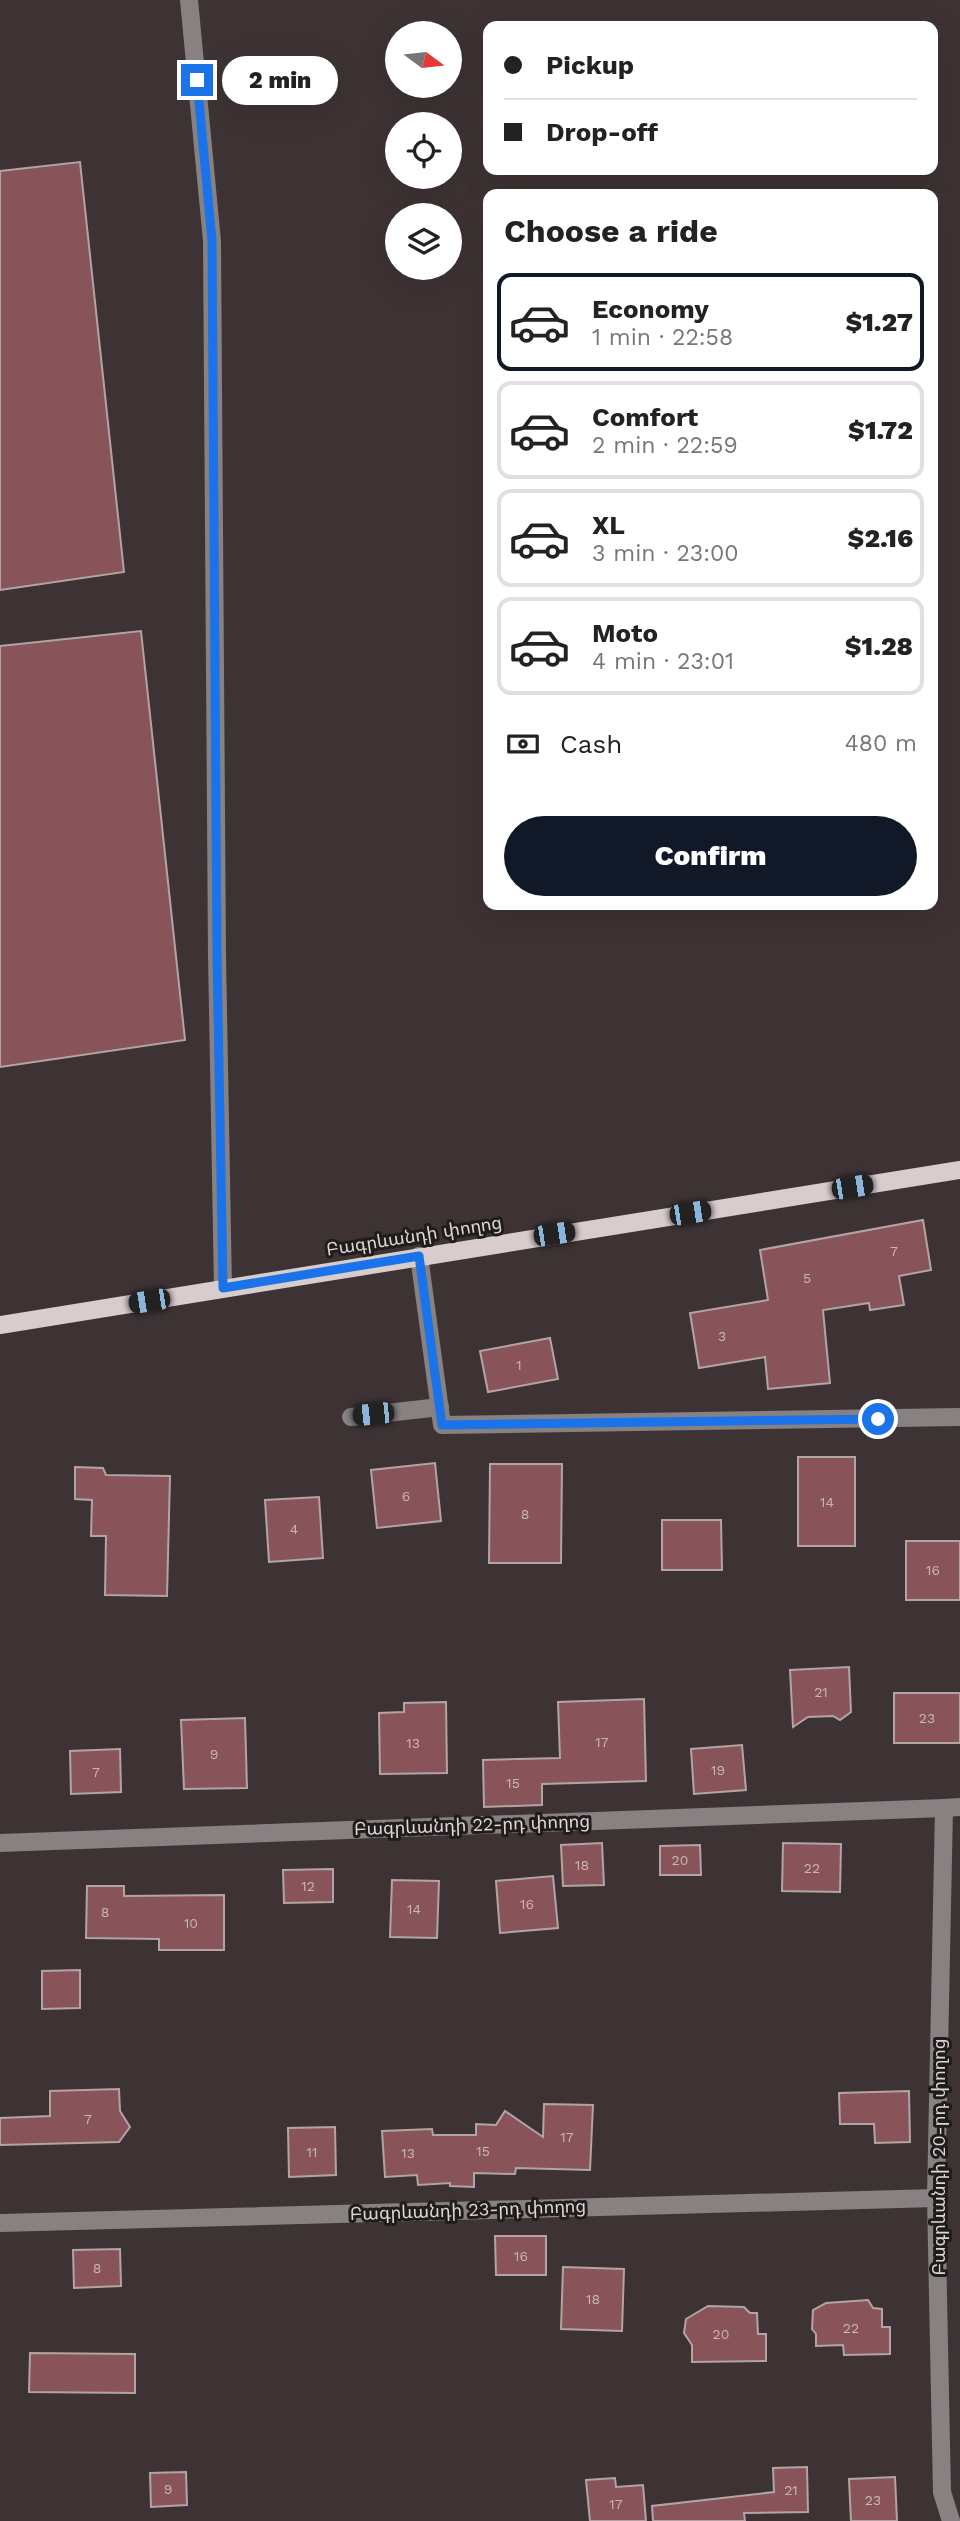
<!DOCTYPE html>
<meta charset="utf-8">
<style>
body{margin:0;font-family:"Work Sans","Noto Sans Armenian",sans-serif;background:#f6f6f6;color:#222;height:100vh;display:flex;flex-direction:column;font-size:26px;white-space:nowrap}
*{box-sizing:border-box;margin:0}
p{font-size:23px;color:#767676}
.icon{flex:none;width:38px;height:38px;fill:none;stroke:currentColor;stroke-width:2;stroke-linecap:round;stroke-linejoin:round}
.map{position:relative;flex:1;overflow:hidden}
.drawer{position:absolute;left:483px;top:189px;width:455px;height:721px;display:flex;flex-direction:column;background:#fff;border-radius:14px;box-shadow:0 7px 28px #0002}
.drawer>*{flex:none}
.banner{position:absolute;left:483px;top:21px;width:455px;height:154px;border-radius:14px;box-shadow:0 7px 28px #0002;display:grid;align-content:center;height:154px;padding:0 21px;background:#fff}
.needle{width:46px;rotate:105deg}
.fabs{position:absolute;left:385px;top:21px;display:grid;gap:14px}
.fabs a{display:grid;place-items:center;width:77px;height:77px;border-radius:50%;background:#fff;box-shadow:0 7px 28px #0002;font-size:35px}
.end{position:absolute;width:32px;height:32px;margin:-16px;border:9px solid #1a73e8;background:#fff;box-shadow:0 0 0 4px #fff}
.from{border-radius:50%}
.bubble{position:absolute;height:49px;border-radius:24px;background:#fff;box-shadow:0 7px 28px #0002;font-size:23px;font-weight:800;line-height:49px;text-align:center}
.car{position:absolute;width:21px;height:42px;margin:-21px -10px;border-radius:9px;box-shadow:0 0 5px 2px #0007;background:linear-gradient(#222 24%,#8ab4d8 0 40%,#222 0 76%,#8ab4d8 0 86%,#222 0)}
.banner b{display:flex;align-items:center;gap:24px;height:66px;font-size:26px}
.banner b+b{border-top:2px solid #e0e0e0}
.banner i{width:18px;height:18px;background:#222}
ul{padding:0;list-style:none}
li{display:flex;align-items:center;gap:21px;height:98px;margin:0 14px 10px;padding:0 7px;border:4px solid #e0e0e0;border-radius:14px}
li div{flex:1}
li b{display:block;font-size:26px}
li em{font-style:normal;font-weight:800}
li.current{border-color:#111827}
li>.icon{width:63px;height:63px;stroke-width:1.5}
h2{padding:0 21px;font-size:32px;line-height:84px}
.pay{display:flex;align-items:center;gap:18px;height:77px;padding:0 21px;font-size:26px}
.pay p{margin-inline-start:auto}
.cta{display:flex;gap:14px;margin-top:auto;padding:14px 21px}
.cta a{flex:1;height:80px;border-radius:42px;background:#111827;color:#fff;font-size:28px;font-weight:800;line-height:80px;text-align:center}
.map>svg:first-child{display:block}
</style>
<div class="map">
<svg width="960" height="2521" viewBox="0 0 960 2521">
<rect width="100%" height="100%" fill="#3e3334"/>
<!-- building -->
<g fill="#885459" stroke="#b2a4a5" stroke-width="2">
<path d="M 80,162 L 124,572 L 0,590 L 0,171 Z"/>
<path d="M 141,631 L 185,1040 L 0,1067 L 0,646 Z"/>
<path d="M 923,1220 L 931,1270 L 899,1276 L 904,1305 L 870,1310 L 869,1303 L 823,1310 L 830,1383 L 768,1389 L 765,1357 L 699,1368 L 690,1313 L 768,1300 L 760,1250 Z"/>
<path d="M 550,1338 L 558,1379 L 488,1392 L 480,1351 Z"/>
<rect x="798" y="1457" width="57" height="89"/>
<path d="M 435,1463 L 441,1521 L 377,1528 L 371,1470 Z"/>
<path d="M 490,1464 L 562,1464 L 561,1563 L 489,1563 Z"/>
<path d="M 75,1467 L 103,1468 L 106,1475 L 170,1476 L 167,1596 L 105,1595 L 106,1536 L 91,1536 L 92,1500 L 75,1499 Z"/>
<path d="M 319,1497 L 323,1558 L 269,1562 L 265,1500 Z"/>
<path d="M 662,1520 L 721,1520 L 722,1570 L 662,1570 Z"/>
<rect x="906" y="1541" width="54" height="59"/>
<path d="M 849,1667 L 851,1712 L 840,1720 L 833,1716 L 808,1717 L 793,1727 L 790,1670 Z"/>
<rect x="894" y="1693" width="66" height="50"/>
<path d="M 644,1699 L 646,1781 L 542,1784 L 542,1805 L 484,1807 L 483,1760 L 560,1758 L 558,1702 Z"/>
<path d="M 446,1702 L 447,1773 L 380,1774 L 379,1713 L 404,1712 L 404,1703 Z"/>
<path d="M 245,1718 L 247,1788 L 184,1789 L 181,1720 Z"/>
<path d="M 742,1745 L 746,1790 L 694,1794 L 691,1749 Z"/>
<path d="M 120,1749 L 121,1792 L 71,1794 L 70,1751 Z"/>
<path d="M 602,1843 L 604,1885 L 563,1886 L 561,1845 Z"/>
<path d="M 783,1843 L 841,1844 L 840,1892 L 782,1891 Z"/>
<path d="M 700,1845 L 701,1875 L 660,1875 L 660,1846 Z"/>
<path d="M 333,1869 L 333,1902 L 284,1903 L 283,1870 Z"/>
<path d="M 553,1876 L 558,1928 L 500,1933 L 496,1881 Z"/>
<path d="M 392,1880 L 439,1881 L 437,1938 L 390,1937 Z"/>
<path d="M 87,1886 L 124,1886 L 124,1896 L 224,1895 L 224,1950 L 159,1950 L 159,1939 L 86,1938 Z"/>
<path d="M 80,1970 L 80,2008 L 42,2009 L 42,1971 Z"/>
<path d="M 119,2089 L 120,2111 L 130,2127 L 119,2142 L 0,2145 L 0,2118 L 50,2116 L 50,2091 Z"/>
<path d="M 909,2091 L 910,2142 L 875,2143 L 874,2124 L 840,2124 L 839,2093 Z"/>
<path d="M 544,2104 L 593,2105 L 590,2170 L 516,2168 L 515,2174 L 474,2173 L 474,2187 L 450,2186 L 450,2183 L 418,2185 L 417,2175 L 385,2177 L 382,2131 L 432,2129 L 433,2135 L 476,2135 L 476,2124 L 496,2125 L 505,2111 L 543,2137 Z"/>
<path d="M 335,2127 L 336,2175 L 289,2177 L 288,2128 Z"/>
<path d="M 495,2236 L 546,2236 L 546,2275 L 496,2275 Z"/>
<path d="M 120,2249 L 121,2286 L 74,2288 L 73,2250 Z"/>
<path d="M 563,2267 L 624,2269 L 622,2331 L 561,2329 Z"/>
<path d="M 868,2300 L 873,2308 L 882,2309 L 882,2327 L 890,2327 L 890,2354 L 844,2355 L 843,2345 L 816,2346 L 816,2334 L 812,2329 L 813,2310 L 826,2303 Z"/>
<path d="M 708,2306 L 744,2307 L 750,2313 L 757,2313 L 758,2334 L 766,2334 L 766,2361 L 692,2362 L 692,2345 L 684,2333 L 686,2319 Z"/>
<path d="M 30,2353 L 135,2354 L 135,2393 L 29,2392 Z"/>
<path d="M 807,2467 L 808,2512 L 744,2513 L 745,2521 L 653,2521 L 652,2506 L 774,2492 L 773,2468 Z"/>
<path d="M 186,2472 L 187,2505 L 151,2507 L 150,2473 Z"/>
<path d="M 895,2477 L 897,2521 L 851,2521 L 849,2479 Z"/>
<path d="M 615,2478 L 616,2487 L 643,2485 L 646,2521 L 590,2521 L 586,2480 Z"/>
</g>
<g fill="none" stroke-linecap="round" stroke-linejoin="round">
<!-- minor -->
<g stroke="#878182" stroke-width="18">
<path d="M 189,0 L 212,241 L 217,955 L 223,1288"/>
<path d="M 419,1256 L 442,1425 L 960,1417"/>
<path d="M 351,1417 L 440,1407"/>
<path d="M 0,1843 L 944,1808"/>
<path d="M 0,2223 L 936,2198"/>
<path d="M 951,2521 L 942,2492 L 936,2198 L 944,1808 L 960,1807"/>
</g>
<!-- major -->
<path stroke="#d8cccd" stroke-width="18" d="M 0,1325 L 960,1170"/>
</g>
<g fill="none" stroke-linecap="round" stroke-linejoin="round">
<!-- route -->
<path stroke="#1a73e8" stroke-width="9" d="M 197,80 L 212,241 L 217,955 L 223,1288 L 419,1256 L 442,1425 L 878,1419"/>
</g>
<g text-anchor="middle" stroke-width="6" stroke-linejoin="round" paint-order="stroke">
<!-- number labels -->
<g font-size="14" fill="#c8b6b7">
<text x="894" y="1256">7</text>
<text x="807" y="1283">5</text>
<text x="722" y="1341">3</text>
<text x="519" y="1370">1</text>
<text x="406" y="1501">6</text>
<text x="827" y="1507">14</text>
<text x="525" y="1519">8</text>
<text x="294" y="1534">4</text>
<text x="933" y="1575">16</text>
<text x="821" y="1697">21</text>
<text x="927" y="1723">23</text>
<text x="602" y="1747">17</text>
<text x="413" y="1748">13</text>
<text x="214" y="1759">9</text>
<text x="718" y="1775">19</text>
<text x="96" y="1777">7</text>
<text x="513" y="1788">15</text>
<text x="680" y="1865">20</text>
<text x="582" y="1870">18</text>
<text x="812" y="1873">22</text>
<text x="308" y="1891">12</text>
<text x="527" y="1909">16</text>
<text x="414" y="1914">14</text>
<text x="105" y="1917">8</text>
<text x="191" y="1928">10</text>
<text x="88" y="2124">7</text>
<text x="567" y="2142">17</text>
<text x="483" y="2156">15</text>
<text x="312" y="2157">11</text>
<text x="408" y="2158">13</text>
<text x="521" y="2261">16</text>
<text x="97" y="2273">8</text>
<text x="593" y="2304">18</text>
<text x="851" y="2333">22</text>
<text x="721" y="2339">20</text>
<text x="168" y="2494">9</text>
<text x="791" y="2495">21</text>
<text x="873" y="2505">23</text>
<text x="616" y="2509">17</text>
</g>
<!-- street labels -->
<g font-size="18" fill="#ddd6d6" stroke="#211c1c">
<text transform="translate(414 1236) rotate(-9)" y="6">Բագրևանդի փողոց</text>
<text transform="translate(472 1825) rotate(-2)" y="6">Բագրևանդի 22-րդ փողոց</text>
<text transform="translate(939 2157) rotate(-90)" y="6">Բագրևանդի 20-րդ փողոց</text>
<text transform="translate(468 2210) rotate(-2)" y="6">Բագրևանդի 23-րդ փողոց</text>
</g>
</g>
</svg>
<div class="fabs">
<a><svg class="needle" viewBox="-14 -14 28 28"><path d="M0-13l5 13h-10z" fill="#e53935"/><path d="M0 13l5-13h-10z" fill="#767676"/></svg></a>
<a><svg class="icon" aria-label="locate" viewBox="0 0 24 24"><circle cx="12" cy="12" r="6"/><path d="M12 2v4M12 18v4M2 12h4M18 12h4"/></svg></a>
<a><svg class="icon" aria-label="layers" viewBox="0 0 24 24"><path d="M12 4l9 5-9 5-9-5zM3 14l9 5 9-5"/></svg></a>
</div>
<i class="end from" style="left:878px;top:1419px"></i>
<i class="end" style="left:197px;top:80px"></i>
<div class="bubble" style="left:222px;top:56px;width:116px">2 min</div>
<i class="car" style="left:852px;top:1187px;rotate:81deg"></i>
<i class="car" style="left:690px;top:1213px;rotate:81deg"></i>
<i class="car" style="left:554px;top:1234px;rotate:81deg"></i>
<i class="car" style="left:149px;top:1301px;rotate:261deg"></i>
<i class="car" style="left:373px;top:1414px;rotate:264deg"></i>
<div class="banner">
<b><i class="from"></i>Pickup</b>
<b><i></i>Drop-off</b>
</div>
<section class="drawer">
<h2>Choose a ride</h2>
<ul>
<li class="current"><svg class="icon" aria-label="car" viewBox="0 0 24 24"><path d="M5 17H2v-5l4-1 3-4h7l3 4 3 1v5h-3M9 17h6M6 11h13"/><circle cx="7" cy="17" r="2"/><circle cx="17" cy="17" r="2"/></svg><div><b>Economy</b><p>1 min · 22:58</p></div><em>$1.27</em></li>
<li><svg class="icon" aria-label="car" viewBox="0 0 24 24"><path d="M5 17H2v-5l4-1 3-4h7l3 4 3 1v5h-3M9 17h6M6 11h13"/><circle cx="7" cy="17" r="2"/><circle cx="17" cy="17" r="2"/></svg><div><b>Comfort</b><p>2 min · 22:59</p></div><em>$1.72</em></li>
<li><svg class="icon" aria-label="car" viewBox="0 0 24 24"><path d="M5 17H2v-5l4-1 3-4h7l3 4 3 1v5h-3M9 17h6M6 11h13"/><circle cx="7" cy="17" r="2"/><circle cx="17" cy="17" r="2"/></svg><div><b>XL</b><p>3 min · 23:00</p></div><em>$2.16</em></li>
<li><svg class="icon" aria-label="car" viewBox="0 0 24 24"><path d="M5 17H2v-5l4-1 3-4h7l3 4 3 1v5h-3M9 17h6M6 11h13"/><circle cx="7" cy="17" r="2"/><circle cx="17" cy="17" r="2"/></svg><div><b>Moto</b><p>4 min · 23:01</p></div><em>$1.28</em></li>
</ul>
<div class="pay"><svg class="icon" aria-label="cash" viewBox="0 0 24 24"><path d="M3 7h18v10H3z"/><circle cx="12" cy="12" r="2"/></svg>Cash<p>480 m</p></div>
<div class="cta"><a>Confirm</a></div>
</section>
</div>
